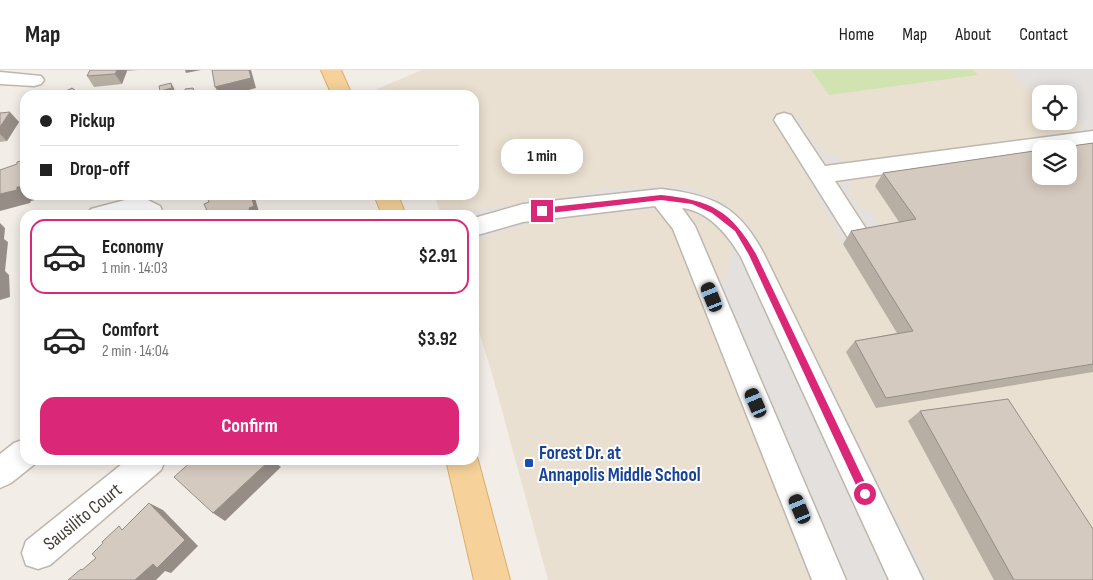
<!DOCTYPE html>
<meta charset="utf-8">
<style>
body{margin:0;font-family:"Sofia Sans Condensed",sans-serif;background:#f6f6f6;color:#222;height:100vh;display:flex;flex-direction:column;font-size:19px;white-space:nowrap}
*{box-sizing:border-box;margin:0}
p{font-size:16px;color:#767676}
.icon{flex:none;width:28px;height:28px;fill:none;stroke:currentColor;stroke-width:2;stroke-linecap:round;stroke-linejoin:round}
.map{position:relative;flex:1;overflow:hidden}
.drawer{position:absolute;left:20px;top:140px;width:459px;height:255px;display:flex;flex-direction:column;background:#fff;border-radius:15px;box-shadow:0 2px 12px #0003}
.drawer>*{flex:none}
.guide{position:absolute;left:20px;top:20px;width:459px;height:110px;border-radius:15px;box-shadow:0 2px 12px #0003;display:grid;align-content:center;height:110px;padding:0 20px;background:#fff}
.tools{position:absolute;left:1032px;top:15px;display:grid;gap:10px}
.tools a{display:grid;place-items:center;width:45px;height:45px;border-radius:10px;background:#fff;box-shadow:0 2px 12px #0003;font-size:25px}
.end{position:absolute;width:22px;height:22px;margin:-11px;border:6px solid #db2777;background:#fff;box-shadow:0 0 0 2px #fff}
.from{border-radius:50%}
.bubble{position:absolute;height:35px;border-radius:15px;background:#fff;box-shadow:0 2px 12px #0003;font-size:16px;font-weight:700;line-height:35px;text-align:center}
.car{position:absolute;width:15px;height:30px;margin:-15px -8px;border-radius:6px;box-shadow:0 0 4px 1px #0007;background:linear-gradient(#222 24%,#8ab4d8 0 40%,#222 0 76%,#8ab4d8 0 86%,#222 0)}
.guide b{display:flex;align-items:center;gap:18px;height:48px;font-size:19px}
.guide b+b{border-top:1px solid #e0e0e0}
.guide i{width:12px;height:12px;background:#222}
ul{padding:9px 0 0;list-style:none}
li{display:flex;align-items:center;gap:15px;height:75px;margin:0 10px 8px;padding:0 10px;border:2px solid transparent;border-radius:15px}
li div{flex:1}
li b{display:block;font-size:19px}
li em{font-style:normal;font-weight:700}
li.active{border-color:#db2777}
li>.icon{width:45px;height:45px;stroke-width:1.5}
.action{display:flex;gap:10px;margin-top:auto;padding:10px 20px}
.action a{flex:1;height:58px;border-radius:15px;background:#db2777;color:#fff;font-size:20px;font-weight:700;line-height:58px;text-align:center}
header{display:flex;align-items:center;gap:30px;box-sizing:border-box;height:70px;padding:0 25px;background:#fff;border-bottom:1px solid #e0e0e0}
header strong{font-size:24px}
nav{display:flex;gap:28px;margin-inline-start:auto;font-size:18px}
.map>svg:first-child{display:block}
</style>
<header>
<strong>Map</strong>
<nav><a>Home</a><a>Map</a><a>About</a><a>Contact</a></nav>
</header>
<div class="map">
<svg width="1093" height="510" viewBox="0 0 1093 510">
<rect width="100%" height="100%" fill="#f2ede6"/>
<!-- education -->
<path fill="#eae0d1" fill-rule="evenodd" d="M 422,0 L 1093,0 L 1093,510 L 548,510 L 491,300 L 474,246 L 474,145 L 441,145 L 434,125 L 474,125 L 474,25 L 380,25 L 377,19 ZM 1041,24 L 1069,24 L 1069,51 L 1041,51 ZM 1041,79 L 1069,79 L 1069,106 L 1041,106 Z"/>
<!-- green -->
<path fill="#d2e3b2" d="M 811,0 L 973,0 L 978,5 L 829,25 Z"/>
<!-- parking -->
<g fill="#e3e0de">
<path d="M 1009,0 L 1093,0 L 1093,76 L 1041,79 L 1041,81 L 855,109 L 848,118 L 858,136 L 873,143 L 888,166 L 843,174 L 774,48 L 796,46 L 821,80 L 848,92 L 1082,60 L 1078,53 L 1069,51 L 1069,24 L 1041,24 L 1041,33 Z"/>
<path d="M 660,116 L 687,118 L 715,127 L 748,153 L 929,510 L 809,510 L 749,351 L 709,251 L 710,234 L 730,196 L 731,178 L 723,162 L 706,146 L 676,139 L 644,140 L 541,152 L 491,164 L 474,175 L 474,145 L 449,145 L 446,138 L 467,141 L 607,119 Z"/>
</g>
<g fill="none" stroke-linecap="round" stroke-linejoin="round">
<!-- minor casing -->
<g stroke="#bfb6ac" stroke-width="3">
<g id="minor">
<path d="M 0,2 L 41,6 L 44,10 L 41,14 L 34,16 L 0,14 Z"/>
<path d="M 784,43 L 791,45 L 825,96 L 1093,61 L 1093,75 L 1066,79 L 1041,79 L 1041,82 L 835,111 L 870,165 L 866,171 L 858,174 L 850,171 L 774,50 L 777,45 Z"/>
<path d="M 661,119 C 713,125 739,136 764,184 L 923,510 L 889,510 L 741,187 C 728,165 709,141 682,138 L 695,156 L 846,510 L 812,510 L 673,159 L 655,136 L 523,152 L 474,166 L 474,148 L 523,134 Z"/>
<path d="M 140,126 L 160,136 L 164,145 L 137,143 L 87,145 L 91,139 Z"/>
<path d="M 25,369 L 25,390 L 37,390 L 36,393 L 11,413 L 0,418 L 0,384 L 14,373 Z"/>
<path d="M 127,390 L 165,390 L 161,400 L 50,495 L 38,499 L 26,495 L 22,483 L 26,471 Z"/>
</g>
</g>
<!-- major casing -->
<g stroke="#daad6c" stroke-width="2">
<g id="major">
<path d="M 321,0 L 341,0 L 352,25 L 332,25 Z"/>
<path d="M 374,125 L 398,125 L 406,145 L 382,145 Z"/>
<path d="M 474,381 L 478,390 L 510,510 L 474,510 L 446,390 L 474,390 Z"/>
</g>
</g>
<!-- minor -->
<use href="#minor" fill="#fff" fill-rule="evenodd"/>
<!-- major -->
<use href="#major" fill="#f6d29a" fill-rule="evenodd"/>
</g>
<!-- wall -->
<g fill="#b7aea4">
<path d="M 90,0 L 138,0 L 127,1 L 122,14 L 94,17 L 87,6 Z"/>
<path d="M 0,43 L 19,52 L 7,71 L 0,72 Z"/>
<path d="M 1093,73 L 1093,302 L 876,338 L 846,282 L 855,271 L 897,263 L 843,174 L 851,161 L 899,152 L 875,116 L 883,103 Z"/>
<path d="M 920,341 L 1093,510 L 994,510 L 908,351 Z"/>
</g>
<!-- shaded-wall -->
<g fill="#958d86">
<path d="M 117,0 L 126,0 L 127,1 L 122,14 L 115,4 Z"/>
<path d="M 185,0 L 201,0 L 186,3 Z"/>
<path d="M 249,0 L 251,0 L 256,18 L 229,25 L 220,25 L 215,17 Z"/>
<path d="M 171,13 L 174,18 L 175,23 L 169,25 L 163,25 L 160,21 Z"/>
<path d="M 193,18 L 197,25 L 188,25 Z"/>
<path d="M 10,42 L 19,52 L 7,71 L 0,64 L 0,57 Z"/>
<path d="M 25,116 L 25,125 L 55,125 L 31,131 L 30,133 L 0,141 L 0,124 L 17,117 Z"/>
<path d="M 251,125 L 254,125 L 260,145 L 251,145 L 249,138 Z"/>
<path d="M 0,153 L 5,158 L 4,169 L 8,172 L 5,201 L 9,205 L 10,227 L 0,230 Z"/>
<path d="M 270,390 L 281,390 L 277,394 L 281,397 L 225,451 L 213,443 Z"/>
<path d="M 149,433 L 163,440 L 198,476 L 171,503 L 165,501 L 156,510 L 135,510 Z"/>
</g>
<!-- building -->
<g fill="#d5cabf" stroke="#958d86">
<path d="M 90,0 L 117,0 L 115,4 L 87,6 Z"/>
<path d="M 212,0 L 249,0 L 251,8 L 215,17 Z"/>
<path d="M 171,13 L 172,18 L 160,21 L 159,16 Z"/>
<path d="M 72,18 L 82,25 L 58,25 Z"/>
<path d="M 193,18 L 194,23 L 188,25 L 185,25 L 185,19 Z"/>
<path d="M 10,42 L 0,57 L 0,43 Z"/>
<path d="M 1093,73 L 1093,294 L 886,328 L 855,271 L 913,261 L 851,161 L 916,149 L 883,103 L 1041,80 L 1041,106 L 1069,106 L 1069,79 L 1051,79 Z"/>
<path d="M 25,90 L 25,116 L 17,117 L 17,120 L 0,124 L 0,100 L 17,94 L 17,92 Z"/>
<path d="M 206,125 L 251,125 L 254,136 L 249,138 L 251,145 L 209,145 L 204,134 L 209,132 Z"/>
<path d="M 25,244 L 25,265 L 22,266 L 22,245 Z"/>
<path d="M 25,283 L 25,306 L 23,307 L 22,284 Z"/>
<path d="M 1008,329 L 1093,459 L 1093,510 L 1014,510 L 920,341 Z"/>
<path d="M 193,390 L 270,390 L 213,443 L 174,407 Z"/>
<path d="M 149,433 L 185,470 L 157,498 L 153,494 L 135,510 L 68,510 L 81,499 L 82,500 L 96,488 L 92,484 L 103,473 L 102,472 L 119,456 L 122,460 Z"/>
</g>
<!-- route -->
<path fill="#db2777" d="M 661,125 C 710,130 731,140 756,184 L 869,421 L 869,428 L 862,428 L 749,185 L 735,161 L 712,143 L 692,134 L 661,130 L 542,144 L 539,141 L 542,138 Z"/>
<!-- markers -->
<rect fill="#1a4fb4" stroke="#fff" stroke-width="2" x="524" y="388" width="10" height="10" rx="2.5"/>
<g text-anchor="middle" stroke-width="4" stroke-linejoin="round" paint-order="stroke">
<!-- transit labels -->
<g font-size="19" font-weight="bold" fill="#164399" stroke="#fff" text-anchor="start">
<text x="539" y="389">Forest Dr. at<tspan x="539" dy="22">Annapolis Middle School</tspan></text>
</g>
<!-- street labels -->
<g font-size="19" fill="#443d36" stroke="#fff">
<text transform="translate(82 446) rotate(-39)" y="7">Sausilito Court</text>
</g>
</g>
</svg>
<div class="tools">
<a><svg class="icon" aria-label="locate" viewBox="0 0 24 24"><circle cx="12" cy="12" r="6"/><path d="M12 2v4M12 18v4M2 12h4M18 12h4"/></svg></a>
<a><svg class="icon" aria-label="layers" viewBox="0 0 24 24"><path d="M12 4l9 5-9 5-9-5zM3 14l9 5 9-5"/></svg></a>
</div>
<i class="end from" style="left:865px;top:424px"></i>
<i class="end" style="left:542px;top:141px"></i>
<div class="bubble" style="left:501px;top:69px;width:82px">1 min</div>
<i class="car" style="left:712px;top:227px;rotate:338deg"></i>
<i class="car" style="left:756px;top:333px;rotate:337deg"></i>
<i class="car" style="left:800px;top:439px;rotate:337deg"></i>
<div class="guide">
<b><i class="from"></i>Pickup</b>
<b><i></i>Drop-off</b>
</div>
<section class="drawer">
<ul>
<li class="active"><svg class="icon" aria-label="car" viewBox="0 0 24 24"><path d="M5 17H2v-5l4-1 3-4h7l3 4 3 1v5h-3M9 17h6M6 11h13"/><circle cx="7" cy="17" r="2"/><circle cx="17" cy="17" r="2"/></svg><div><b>Economy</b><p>1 min · 14:03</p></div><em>$2.91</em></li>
<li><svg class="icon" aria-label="car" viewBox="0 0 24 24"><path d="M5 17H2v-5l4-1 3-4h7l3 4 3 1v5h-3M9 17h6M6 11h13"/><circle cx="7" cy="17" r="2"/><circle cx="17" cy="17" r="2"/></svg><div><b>Comfort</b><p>2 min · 14:04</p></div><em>$3.92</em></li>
</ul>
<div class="action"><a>Confirm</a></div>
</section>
</div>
